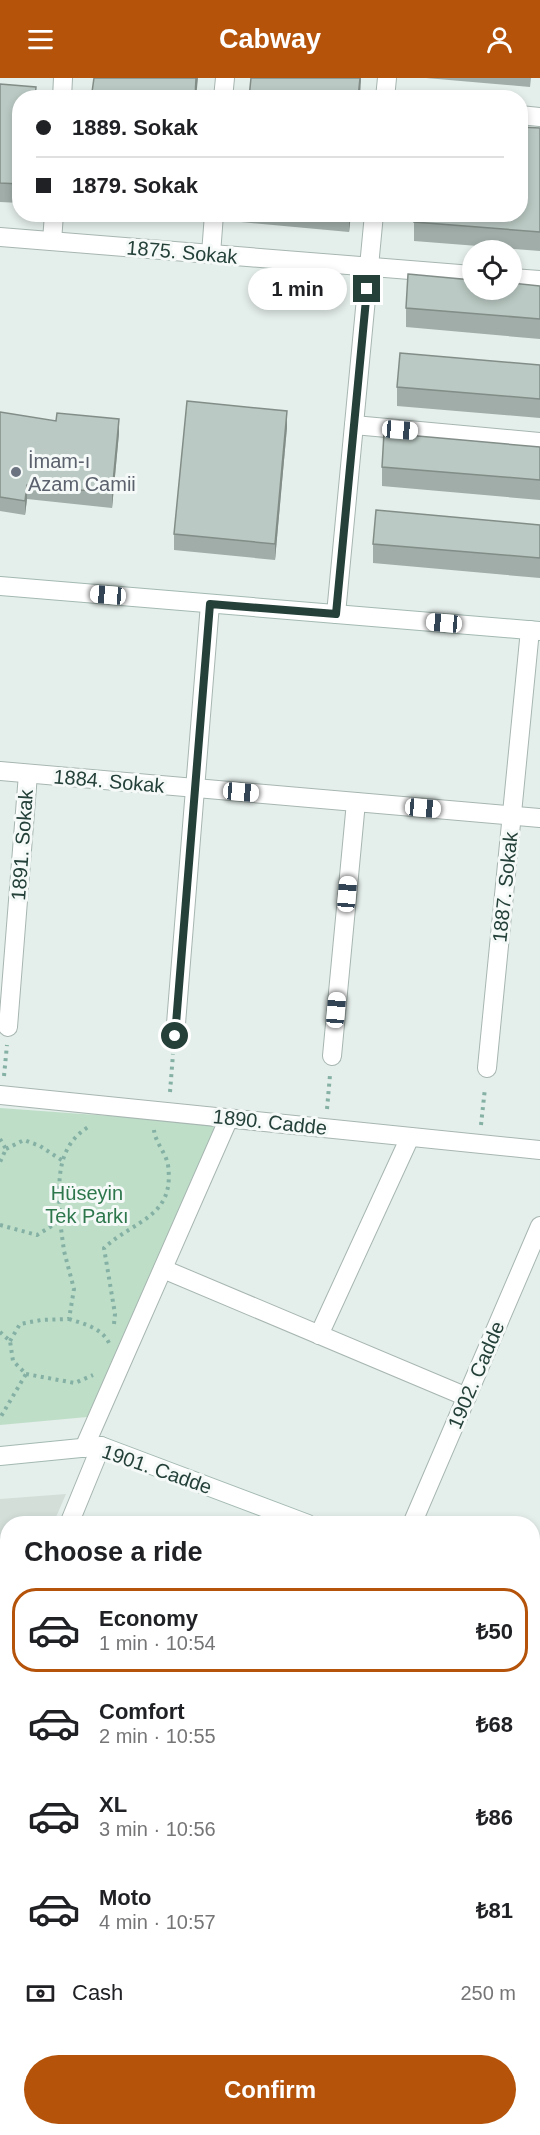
<!DOCTYPE html>
<meta charset="utf-8">
<style>
body{margin:0;font-family:Arial,sans-serif;background:#f2f2f2;color:#202124;height:100vh;display:flex;flex-direction:column;font-size:22px;white-space:nowrap}
*{box-sizing:border-box;margin:0}
p{font-size:20px;color:#757577}
.icon{flex:none;width:33px;height:33px;fill:none;stroke:currentColor;stroke-width:2;stroke-linecap:round;stroke-linejoin:round}
.map{position:relative;flex:1;overflow:hidden}
.side{position:absolute;left:0px;top:1438px;width:540px;height:620px;display:flex;flex-direction:column;background:#fff;border-radius:24px 24px 0 0;box-shadow:0 3px 9px #0003}
.side>*{flex:none}
.banner{position:absolute;left:12px;top:12px;width:516px;height:132px;border-radius:24px;box-shadow:0 3px 9px #0003;display:grid;align-content:center;height:132px;padding:0 24px;background:#fff}
.buttons{position:absolute;left:462px;top:162px;display:grid;gap:12px}
.buttons a{display:grid;place-items:center;width:60px;height:60px;border-radius:50%;background:#fff;box-shadow:0 3px 9px #0003;font-size:30px}
.end{position:absolute;width:27px;height:27px;margin:-14px;border:8px solid #244039;background:#fff;box-shadow:0 0 0 3px #fff}
.from{border-radius:50%}
.bubble{position:absolute;height:42px;border-radius:21px;background:#fff;box-shadow:0 3px 9px #0003;font-size:20px;font-weight:600;line-height:42px;text-align:center}
.car{position:absolute;width:18px;height:36px;margin:-18px -9px;border-radius:8px;box-shadow:0 0 4px 2px #0007;background:linear-gradient(#fff 24%,#345 0 40%,#fff 0 76%,#345 0 86%,#fff 0)}
.banner b{display:flex;align-items:center;gap:21px;height:57px;font-size:22px}
.banner b+b{border-top:2px solid #e0e0e0}
.banner i{width:15px;height:15px;background:#202124}
ul{padding:0;list-style:none}
li{display:flex;align-items:center;gap:18px;height:84px;margin:0 12px 9px;padding:0 12px;border:3px solid transparent;border-radius:24px}
li div{flex:1}
li b{display:block;font-size:22px}
li em{font-style:normal;font-weight:600}
li.selected{border-color:#b45309}
li>.icon{width:54px;height:54px;stroke-width:1.5}
h2{padding:0 24px;font-size:27px;line-height:72px}
.pay{display:flex;align-items:center;gap:15px;height:66px;padding:0 24px;font-size:22px}
.pay p{margin-inline-start:auto}
.cta{display:flex;gap:12px;margin-top:auto;padding:12px 24px}
.cta a{flex:1;height:69px;border-radius:36px;background:#b45309;color:#fff;font-size:24px;font-weight:600;line-height:69px;text-align:center}
header{display:flex;justify-content:space-between;align-items:center;height:78px;padding:0 24px;background:#b45309;color:#fff;font-size:27px;font-weight:600}
.map>svg:first-child{display:block}
</style>
<header><svg class="icon" aria-label="menu" viewBox="0 0 24 24"><path d="M4 6h16M4 12h16M4 18h16"/></svg>Cabway<svg class="icon" aria-label="person" viewBox="0 0 24 24"><circle cx="12" cy="8" r="4"/><path d="M4 21q1-7 8-7t8 7"/></svg></header>
<div class="map">
<svg width="540" height="2057" viewBox="0 0 540 2057">
<rect width="100%" height="100%" fill="#e4eeea"/>
<!-- built -->
<path fill="#d3ded9" d="M 66,1416 L 53,1446 L 8,1446 L 7,1534 L 0,1534 L 0,1421 Z"/>
<!-- green -->
<path fill="#bedec8" d="M 0,1030 L 220,1046 L 87,1339 L 0,1347 Z"/>
<g fill="none" stroke-linecap="round" stroke-linejoin="round">
<!-- street casing -->
<g stroke="#a7b6b1" stroke-width="20">
<g id="street">
<path d="M 62,20 L 63,0"/>
<path d="M 223,20 L 225,0"/>
<path d="M 385,20 L 387,0"/>
<path d="M 520,37 L 540,39"/>
<path d="M 0,159 L 472,197"/>
<path d="M 52,163 L 54,136"/>
<path d="M 211,176 L 214,136"/>
<path d="M 512,200 L 540,202"/>
<path d="M 354,347 L 540,364"/>
<path d="M 336,536 L 374,136"/>
<path d="M 0,693 L 540,740"/>
<path d="M 8,949 L 28,696"/>
<path d="M 175,958 L 210,526"/>
<path d="M 332,978 L 356,724"/>
<path d="M 487,990 L 530,552"/>
<path d="M 0,1017 L 540,1072"/>
<path d="M 163,1191 L 467,1319"/>
<path d="M 319,1257 L 410,1059"/>
<path d="M 84,1370 L 229,1040"/>
<path d="M 69,1446 L 101,1368"/>
<path d="M 412,1446 L 540,1148"/>
<path d="M 532,1591 L 540,1572"/>
<path d="M 0,1776 L 8,1775"/>
<path d="M 0,1940 L 8,1939"/>
<path d="M 395,2057 L 395,2050"/>
</g>
</g>
<!-- secondary casing -->
<g stroke="#a3b9b2" stroke-width="20">
<g id="secondary">
<path d="M 0,508 L 540,553"/>
<path d="M 0,1378 L 101,1368 L 308,1446"/>
<path d="M 532,1531 L 540,1534"/>
<path d="M 215,2057 L 215,2050"/>
</g>
</g>
<!-- path -->
<g stroke="#85b1a5" stroke-width="4" stroke-dasharray="3 4.5" stroke-linecap="butt">
<path d="M 4,998 L 7,967"/>
<path d="M 170,1014 L 173,976"/>
<path d="M 327,1031 L 330,997"/>
<path d="M 481,1047 L 485,1010"/>
<path d="M 0,1061 L 6,1071 L 0,1084"/>
<path d="M 6,1071 L 24,1062 L 40,1068 L 63,1083"/>
<path d="M 0,1147 L 37,1157 L 60,1143 C 59,1106 54,1069 90,1048"/>
<path d="M 69,1241 C 84,1246 102,1250 109,1265"/>
<path d="M 114,1246 L 115,1236 L 104,1170 C 136,1141 175,1139 168,1087 C 166,1075 155,1064 154,1052"/>
<path d="M 0,1254 L 10,1263 L 13,1283 L 26,1296 L 0,1340"/>
<path d="M 10,1263 L 20,1246 L 41,1242 L 69,1241 L 74,1211 L 64,1173 L 60,1143"/>
<path d="M 26,1296 L 75,1305 L 93,1297"/>
<path d="M 532,1969 L 540,1969"/>
</g>
<!-- street -->
<use href="#street" stroke="#fff" stroke-width="18"/>
<!-- secondary -->
<use href="#secondary" stroke="#fff" stroke-width="18"/>
</g>
<!-- wall -->
<g fill="#a0ada8">
<path d="M 426,0 L 531,0 L 530,9 Z"/>
<path d="M 0,6 L 36,20 L 20,20 L 20,125 L 0,124 Z"/>
<path d="M 540,50 L 540,173 L 414,163 L 414,144 Z"/>
<path d="M 241,136 L 351,136 L 349,154 L 241,144 Z"/>
<path d="M 540,208 L 540,261 L 406,249 L 406,230 Z"/>
<path d="M 540,287 L 540,340 L 397,328 L 397,309 Z"/>
<path d="M 0,334 L 119,355 L 112,430 L 27,421 L 25,437 L 0,433 Z"/>
<path d="M 287,349 L 275,482 L 174,472 L 174,456 Z"/>
<path d="M 540,369 L 540,422 L 382,408 L 382,389 Z"/>
<path d="M 540,447 L 540,500 L 373,485 L 373,466 Z"/>
<path d="M 8,1789 L 8,1888 L 0,1889 L 0,1790 Z"/>
<path d="M 8,1955 L 8,2050 L 41,2050 L 0,2057 L 0,1957 Z"/>
</g>
<!-- shaded-wall -->
<g fill="#828d88">
<path d="M 196,0 L 198,0 L 196,20 L 195,20 Z"/>
<path d="M 360,0 L 361,0 L 360,20 L 358,20 Z"/>
<path d="M 349,136 L 351,136 L 349,154 Z"/>
<path d="M 287,333 L 287,349 L 275,482 L 275,466 Z"/>
<path d="M 119,341 L 119,355 L 112,430 L 112,415 Z"/>
<path d="M 27,407 L 27,421 L 25,437 L 25,423 Z"/>
</g>
<!-- building -->
<g fill="#bac9c3" stroke="#828d88" stroke-width="1.5">
<path d="M 94,0 L 196,0 L 195,20 L 89,20 L 89,13 L 92,14 Z"/>
<path d="M 251,0 L 360,0 L 358,20 L 249,20 Z"/>
<path d="M 0,6 L 36,9 L 35,20 L 20,20 L 20,106 L 0,105 Z"/>
<path d="M 520,49 L 540,50 L 540,154 L 414,144 L 415,136 L 520,136 Z"/>
<path d="M 408,196 L 472,202 L 472,212 L 512,212 L 512,205 L 540,208 L 540,241 L 406,230 Z"/>
<path d="M 400,275 L 540,287 L 540,321 L 397,309 Z"/>
<path d="M 187,323 L 287,333 L 275,466 L 174,456 Z"/>
<path d="M 0,334 L 56,343 L 57,335 L 119,341 L 112,415 L 27,407 L 25,423 L 0,419 Z"/>
<path d="M 384,355 L 540,369 L 540,402 L 382,389 Z"/>
<path d="M 376,432 L 540,447 L 540,480 L 373,466 Z"/>
<path d="M 8,1789 L 8,1879 L 0,1880 L 0,1790 Z"/>
<path d="M 8,1955 L 8,2047 L 0,2048 L 0,1957 Z"/>
</g>
<g fill="none" stroke-linecap="round" stroke-linejoin="round">
<!-- route -->
<path stroke="#244039" stroke-width="8" d="M 175,958 L 210,526 L 336,536 L 367,211"/>
</g>
<!-- markers -->
<circle fill="#6b7280" stroke="#f5faf8" stroke-width="2" cx="16" cy="394" r="6"/>
<g text-anchor="middle" stroke-width="6" stroke-linejoin="round" paint-order="stroke">
<!-- street labels -->
<g font-size="20" fill="#244039" stroke="#f5faf8">
<text transform="translate(182 174) rotate(5)" y="7">1875. Sokak</text>
<text transform="translate(109 703) rotate(5)" y="7">1884. Sokak</text>
<text transform="translate(22 767) rotate(-86)" y="7">1891. Sokak</text>
<text transform="translate(505 809) rotate(-84)" y="7">1887. Sokak</text>
<text transform="translate(270 1044) rotate(6)" y="7">1890. Cadde</text>
<text transform="translate(476 1297) rotate(-67)" y="7">1902. Cadde</text>
<text transform="translate(157 1391) rotate(19)" y="7">1901. Cadde</text>
</g>
<!-- worship labels -->
<g font-size="20" fill="#5b616d" stroke="#f5faf8" text-anchor="start">
<text x="28" y="390">İmam-ı<tspan x="28" dy="23">Azam Camii</tspan></text>
</g>
<!-- park labels -->
<g font-size="20" fill="#2e774d" stroke="#f5faf8">
<text x="87" y="1122">Hüseyin<tspan x="87" dy="23">Tek Parkı</tspan></text>
</g>
</g>
</svg>
<div class="buttons">
<a><svg class="icon" aria-label="locate" viewBox="0 0 24 24"><circle cx="12" cy="12" r="6"/><path d="M12 2v4M12 18v4M2 12h4M18 12h4"/></svg></a>
</div>
<i class="end from" style="left:175px;top:958px"></i>
<i class="end" style="left:367px;top:211px"></i>
<div class="bubble" style="left:248px;top:190px;width:99px">1 min</div>
<i class="car" style="left:400px;top:352px;rotate:95deg"></i>
<i class="car" style="left:108px;top:517px;rotate:275deg"></i>
<i class="car" style="left:444px;top:545px;rotate:275deg"></i>
<i class="car" style="left:241px;top:714px;rotate:95deg"></i>
<i class="car" style="left:423px;top:730px;rotate:95deg"></i>
<i class="car" style="left:347px;top:816px;rotate:5deg"></i>
<i class="car" style="left:336px;top:932px;rotate:5deg"></i>
<div class="banner">
<b><i class="from"></i>1889. Sokak</b>
<b><i></i>1879. Sokak</b>
</div>
<section class="side">
<h2>Choose a ride</h2>
<ul>
<li class="selected"><svg class="icon" aria-label="car" viewBox="0 0 24 24"><path d="M5 17H2v-5l4-1 3-4h7l3 4 3 1v5h-3M9 17h6M6 11h13"/><circle cx="7" cy="17" r="2"/><circle cx="17" cy="17" r="2"/></svg><div><b>Economy</b><p>1 min · 10:54</p></div><em>₺50</em></li>
<li><svg class="icon" aria-label="car" viewBox="0 0 24 24"><path d="M5 17H2v-5l4-1 3-4h7l3 4 3 1v5h-3M9 17h6M6 11h13"/><circle cx="7" cy="17" r="2"/><circle cx="17" cy="17" r="2"/></svg><div><b>Comfort</b><p>2 min · 10:55</p></div><em>₺68</em></li>
<li><svg class="icon" aria-label="car" viewBox="0 0 24 24"><path d="M5 17H2v-5l4-1 3-4h7l3 4 3 1v5h-3M9 17h6M6 11h13"/><circle cx="7" cy="17" r="2"/><circle cx="17" cy="17" r="2"/></svg><div><b>XL</b><p>3 min · 10:56</p></div><em>₺86</em></li>
<li><svg class="icon" aria-label="car" viewBox="0 0 24 24"><path d="M5 17H2v-5l4-1 3-4h7l3 4 3 1v5h-3M9 17h6M6 11h13"/><circle cx="7" cy="17" r="2"/><circle cx="17" cy="17" r="2"/></svg><div><b>Moto</b><p>4 min · 10:57</p></div><em>₺81</em></li>
</ul>
<div class="pay"><svg class="icon" aria-label="cash" viewBox="0 0 24 24"><path d="M3 7h18v10H3z"/><circle cx="12" cy="12" r="2"/></svg>Cash<p>250 m</p></div>
<div class="cta"><a>Confirm</a></div>
</section>
</div>
